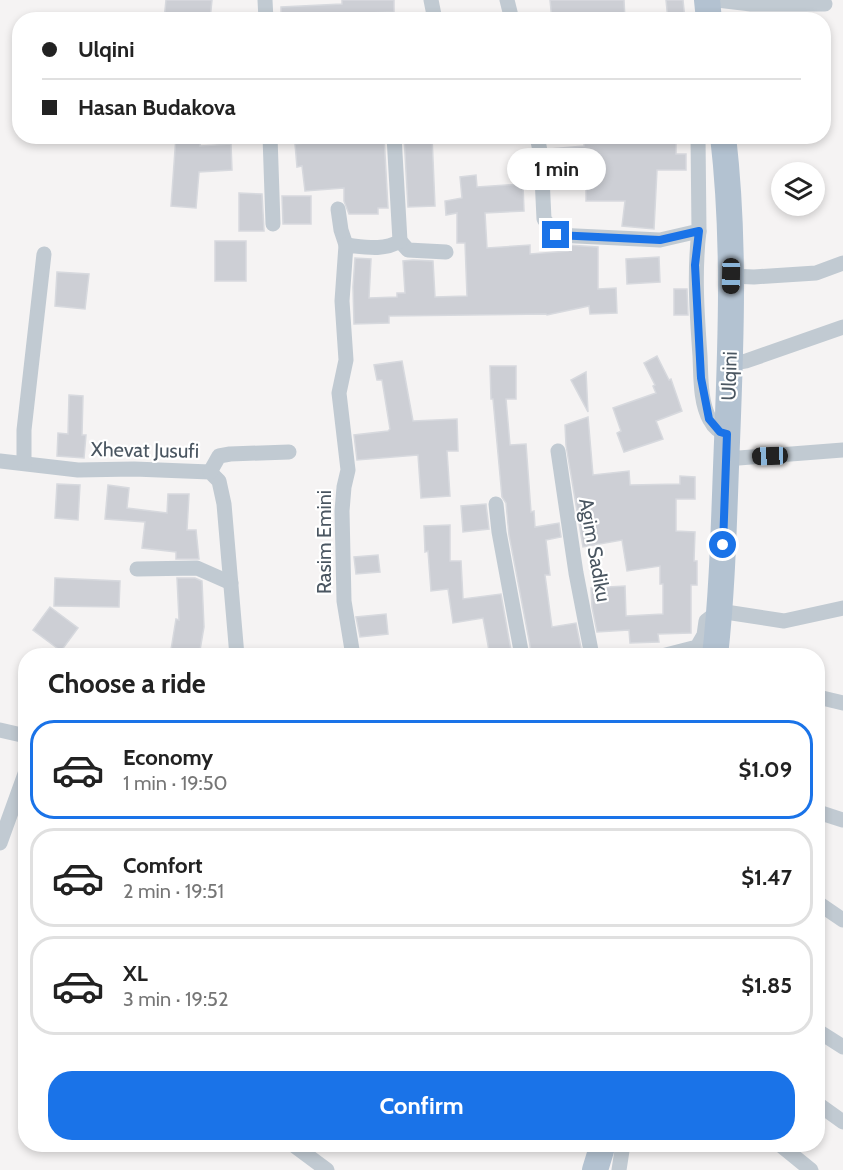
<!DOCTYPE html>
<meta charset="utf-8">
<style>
body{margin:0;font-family:Cabin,sans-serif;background:#f2f2f2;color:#222;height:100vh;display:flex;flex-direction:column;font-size:22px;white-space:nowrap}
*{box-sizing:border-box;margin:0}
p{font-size:20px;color:#767676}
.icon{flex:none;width:33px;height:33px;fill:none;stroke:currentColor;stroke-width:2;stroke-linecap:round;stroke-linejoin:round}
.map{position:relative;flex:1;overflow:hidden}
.details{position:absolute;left:18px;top:648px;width:807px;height:504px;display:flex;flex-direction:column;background:#fff;border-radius:24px;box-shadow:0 3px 9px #0003}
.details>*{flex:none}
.top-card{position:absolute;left:12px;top:12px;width:819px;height:132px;border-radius:24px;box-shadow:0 3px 9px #0003;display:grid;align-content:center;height:132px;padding:0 30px;background:#fff}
.fabs{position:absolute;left:771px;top:162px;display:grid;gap:12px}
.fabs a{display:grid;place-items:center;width:54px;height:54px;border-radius:50%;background:#fff;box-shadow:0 3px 9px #0003;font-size:30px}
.end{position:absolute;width:27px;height:27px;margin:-14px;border:8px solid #1a73e8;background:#fff;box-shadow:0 0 0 3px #fff}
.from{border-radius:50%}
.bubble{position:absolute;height:42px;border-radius:21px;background:#fff;box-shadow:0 3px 9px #0003;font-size:20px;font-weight:800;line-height:42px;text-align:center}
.car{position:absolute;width:18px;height:36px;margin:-18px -9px;border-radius:8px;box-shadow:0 0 4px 2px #0007;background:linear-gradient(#222 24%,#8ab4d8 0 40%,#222 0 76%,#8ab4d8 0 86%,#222 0)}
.top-card b{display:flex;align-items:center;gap:21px;height:57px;font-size:22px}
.top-card b+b{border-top:2px solid #e0e0e0}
.top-card i{width:15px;height:15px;background:#222}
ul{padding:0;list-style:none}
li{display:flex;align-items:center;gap:18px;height:99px;margin:0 12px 9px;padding:0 18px;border:3px solid #e0e0e0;border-radius:24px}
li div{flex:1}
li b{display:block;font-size:22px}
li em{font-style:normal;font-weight:800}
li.active{border-color:#1a73e8}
li>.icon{width:54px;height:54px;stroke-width:1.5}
h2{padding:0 30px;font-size:27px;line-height:72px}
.primary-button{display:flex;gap:12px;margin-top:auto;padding:12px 30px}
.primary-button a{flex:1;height:69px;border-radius:24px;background:#1a73e8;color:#fff;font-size:24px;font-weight:800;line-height:69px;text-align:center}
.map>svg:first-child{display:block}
</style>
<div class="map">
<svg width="843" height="1170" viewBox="0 0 843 1170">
<rect width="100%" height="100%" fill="#f5f3f3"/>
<!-- building -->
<g fill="#cdcfd5" stroke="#d7d9de" stroke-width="1.5">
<path d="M 166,0 L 212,0 L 210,20 L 164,20 Z"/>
<path d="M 342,0 L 394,0 L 394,12 L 368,13 L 369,17 L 349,20 L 281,20 L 281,7 L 342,4 Z"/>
<path d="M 550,0 L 624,0 L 625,20 L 552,20 Z"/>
<path d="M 666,0 L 683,0 L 685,20 L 668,20 Z"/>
<path d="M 176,136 L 201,136 L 200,146 L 231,144 L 232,170 L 199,172 L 196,208 L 171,206 Z"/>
<path d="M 377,136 L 384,136 L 388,208 L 378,208 L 378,214 L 349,214 L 344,201 L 344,188 L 305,191 L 302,166 L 297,167 L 295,144 Z"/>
<path d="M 404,136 L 432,136 L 435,206 L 408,207 Z"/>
<path d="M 584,136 L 676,136 L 676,154 L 686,154 L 686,170 L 657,170 L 654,229 L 622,226 L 625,201 L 586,201 L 586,169 L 552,172 L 550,149 L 584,146 Z"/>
<path d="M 476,175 L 477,187 L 523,184 L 524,211 L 485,213 L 487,248 L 530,245 L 530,254 L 568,251 L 568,245 L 598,247 L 598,289 L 616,288 L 617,313 L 590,314 L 589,306 L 547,315 L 546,314 L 389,316 L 389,323 L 354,324 L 353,287 L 355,258 L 371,259 L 369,298 L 397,297 L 397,293 L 405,293 L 403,261 L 413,260 L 433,261 L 435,297 L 467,296 L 465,243 L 457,243 L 457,213 L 446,215 L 445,201 L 462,198 L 460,177 Z"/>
<path d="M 239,193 L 262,194 L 264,231 L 239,231 Z"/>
<path d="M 282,196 L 311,196 L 311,224 L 283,224 Z"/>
<rect x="215" y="241" width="31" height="40"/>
<path d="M 659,257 L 660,282 L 627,284 L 626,259 Z"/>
<path d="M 57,272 L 89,274 L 85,309 L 55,306 Z"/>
<path d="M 674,289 L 687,289 L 688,315 L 674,315 Z"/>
<path d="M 657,356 L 669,380 L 671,379 L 682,411 L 656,421 L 663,439 L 624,452 L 617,433 L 621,431 L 613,408 L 656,393 L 653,386 L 655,385 L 644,363 Z"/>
<path d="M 402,361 L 413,421 L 457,419 L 458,451 L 447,451 L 450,496 L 421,498 L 418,455 L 357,460 L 354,435 L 388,431 L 390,429 L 382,380 L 377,380 L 374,365 Z"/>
<path d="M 490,366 L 516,366 L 516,399 L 506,399 L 510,445 L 526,444 L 531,512 L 534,511 L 535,527 L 559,523 L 561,537 L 546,540 L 550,575 L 545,575 L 552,627 L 576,623 L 582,653 L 532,656 L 509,535 L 506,503 L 502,497 L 493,399 L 491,399 Z"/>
<path d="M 586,372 L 588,412 L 571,380 Z"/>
<path d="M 69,395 L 83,396 L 82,435 L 86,435 L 84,458 L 57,456 L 58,433 L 68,434 Z"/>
<path d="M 588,417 L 593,475 L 629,471 L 630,485 L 680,484 L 680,476 L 695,477 L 695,499 L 676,499 L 676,531 L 695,532 L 694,561 L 697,561 L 697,585 L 691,585 L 691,633 L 658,634 L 659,642 L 630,643 L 629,630 L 597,632 L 592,607 L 591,588 L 625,586 L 626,616 L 663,614 L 663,584 L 660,584 L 660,566 L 627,571 L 622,540 L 583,547 L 566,445 L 565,425 Z"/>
<path d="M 57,484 L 80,485 L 78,520 L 55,518 Z"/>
<path d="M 108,485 L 129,488 L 127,508 L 167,513 L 168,494 L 189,494 L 187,530 L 196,530 L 199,559 L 176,559 L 176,552 L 142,548 L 145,522 L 105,519 Z"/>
<path d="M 486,504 L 489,529 L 463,532 L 461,506 Z"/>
<path d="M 450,525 L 450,561 L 461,561 L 463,599 L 501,594 L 512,656 L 490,656 L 483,618 L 453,623 L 448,589 L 431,591 L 428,551 L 425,552 L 424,526 Z"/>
<path d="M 378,555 L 380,572 L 356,574 L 354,557 Z"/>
<path d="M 55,578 L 120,581 L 119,607 L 54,606 Z"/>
<path d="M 177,578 L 195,578 L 202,581 L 204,627 L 199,656 L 170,656 L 176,619 L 179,620 Z"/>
<path d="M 50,607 L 78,628 L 61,651 L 33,630 Z"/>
<path d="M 386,614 L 388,634 L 360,637 L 356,617 Z"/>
</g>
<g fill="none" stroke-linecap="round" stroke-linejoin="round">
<!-- street -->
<g stroke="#c1cad2" stroke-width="15">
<path d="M 265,0 L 266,20"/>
<path d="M 431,0 L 435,20"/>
<path d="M 507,0 L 512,20"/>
<path d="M 717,0 L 751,4 L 825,4"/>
<path d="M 270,136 L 273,224"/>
<path d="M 537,136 L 541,156 L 544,219 L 556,235 L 660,240 L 699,231 L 698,136"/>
<path d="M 338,209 L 341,230 L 346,245"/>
<path d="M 699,231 C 694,273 697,314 700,356 C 701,377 700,402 710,420 C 714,428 719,432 727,434"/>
<path d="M 400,241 L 408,250 L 446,252"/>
<path d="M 731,276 L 754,277 L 816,273 L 843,263"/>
<path d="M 730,364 L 746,361 L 843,327"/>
<path d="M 558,451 L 576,573 L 592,656"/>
<path d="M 726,459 L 843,450"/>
<path d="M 0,461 L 78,470 L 134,469 L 210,472 L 219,481 L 224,504 L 237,656"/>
<path d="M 24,463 L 24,430 L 44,254"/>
<path d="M 210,472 L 219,456 L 230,454 L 289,452"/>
<path d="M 496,504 L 499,532 L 522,656"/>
<path d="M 137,569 L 197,568 L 231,583"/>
<path d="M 353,656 L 344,601 L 342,511 L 344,487 L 348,470 L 339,393 L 346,360 L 342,301 L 346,245 C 365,247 384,251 400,241 L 394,136"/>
<path d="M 662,656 L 697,647 L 704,635 L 706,621 L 719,611 L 784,621 L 843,608"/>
<path d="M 818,697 L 843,703"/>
<path d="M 0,730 L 26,736"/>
<path d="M 818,812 L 843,820"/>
<path d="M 0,843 L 26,771"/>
<path d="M 818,903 L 843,920"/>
<path d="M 818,1031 L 843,1047"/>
<path d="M 818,1104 L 843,1122"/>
<path d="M 292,1144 L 327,1170"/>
<path d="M 779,1144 L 811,1170"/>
<path d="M 619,1170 L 623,1144"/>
</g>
<!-- primary -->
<g stroke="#b3c2d1" stroke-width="26">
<path d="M 707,0 L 709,20"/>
<path d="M 715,656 C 723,585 724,513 727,442 C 731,340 735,238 723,136"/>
<path d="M 595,1170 L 603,1144"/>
</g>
</g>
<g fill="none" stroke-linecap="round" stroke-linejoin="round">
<!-- route -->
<path stroke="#1a73e8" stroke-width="8" d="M 556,235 L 660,240 L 699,231 L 695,265 L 701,378 L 709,419 L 720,432 L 727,434 L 723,545"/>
</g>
<g text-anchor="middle" stroke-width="4.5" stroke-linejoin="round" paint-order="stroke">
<!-- street labels -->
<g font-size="20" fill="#4a5661" stroke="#fff">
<text transform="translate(729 376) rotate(-88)" y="7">Ulqini</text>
<text transform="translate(145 450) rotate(1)" y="7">Xhevat Jusufi</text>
<text transform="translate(324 542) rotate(-90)" y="7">Rasim Emini</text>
<text transform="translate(595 550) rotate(80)" y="7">Agim Sadiku</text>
</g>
</g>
</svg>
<div class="fabs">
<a><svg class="icon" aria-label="layers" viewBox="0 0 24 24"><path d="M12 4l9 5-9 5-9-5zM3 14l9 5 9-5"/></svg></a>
</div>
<i class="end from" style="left:723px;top:545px"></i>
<i class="end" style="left:556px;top:235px"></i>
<div class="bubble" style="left:507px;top:148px;width:99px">1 min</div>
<i class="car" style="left:731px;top:276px;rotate:181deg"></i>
<i class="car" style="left:770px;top:456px;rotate:268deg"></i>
<div class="top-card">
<b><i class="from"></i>Ulqini</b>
<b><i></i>Hasan Budakova</b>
</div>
<section class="details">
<h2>Choose a ride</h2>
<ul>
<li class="active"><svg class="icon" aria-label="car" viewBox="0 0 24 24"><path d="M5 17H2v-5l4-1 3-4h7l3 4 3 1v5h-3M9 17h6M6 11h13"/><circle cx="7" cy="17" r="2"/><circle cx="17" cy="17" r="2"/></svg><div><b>Economy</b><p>1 min · 19:50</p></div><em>$1.09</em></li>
<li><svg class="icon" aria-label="car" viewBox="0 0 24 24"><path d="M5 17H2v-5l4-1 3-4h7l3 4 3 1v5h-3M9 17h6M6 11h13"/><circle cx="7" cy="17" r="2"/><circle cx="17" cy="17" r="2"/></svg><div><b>Comfort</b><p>2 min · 19:51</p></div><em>$1.47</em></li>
<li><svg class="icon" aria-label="car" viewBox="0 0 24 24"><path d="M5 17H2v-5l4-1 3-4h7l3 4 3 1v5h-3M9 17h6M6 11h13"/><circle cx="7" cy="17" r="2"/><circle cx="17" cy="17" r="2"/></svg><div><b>XL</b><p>3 min · 19:52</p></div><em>$1.85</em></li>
</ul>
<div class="primary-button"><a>Confirm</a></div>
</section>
</div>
